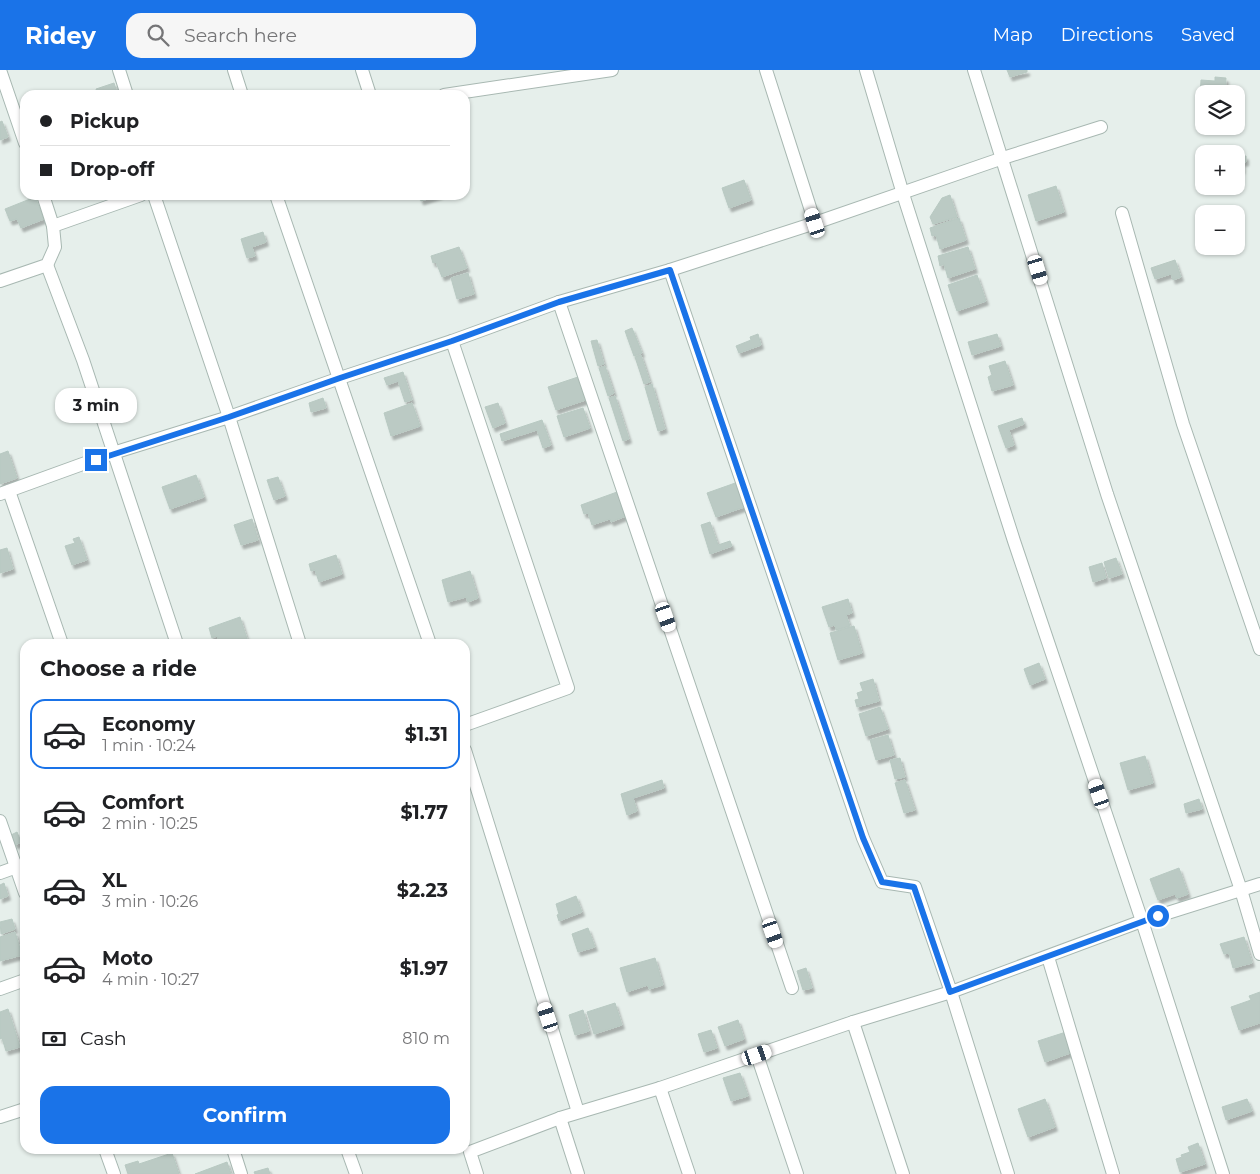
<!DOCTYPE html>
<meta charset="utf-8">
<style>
body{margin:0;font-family:Montserrat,sans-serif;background:#f6f6f6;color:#202124;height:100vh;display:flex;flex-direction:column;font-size:19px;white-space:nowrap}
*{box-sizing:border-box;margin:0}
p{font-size:16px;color:#757577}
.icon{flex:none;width:28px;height:28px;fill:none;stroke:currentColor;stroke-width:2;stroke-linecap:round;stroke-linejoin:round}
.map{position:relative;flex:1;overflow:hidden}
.sheet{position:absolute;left:20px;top:569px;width:450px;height:515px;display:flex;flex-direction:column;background:#fff;border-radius:15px;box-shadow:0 1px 4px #0004}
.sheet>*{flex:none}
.banner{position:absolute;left:20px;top:20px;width:450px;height:110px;border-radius:15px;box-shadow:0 1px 4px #0004;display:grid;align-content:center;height:110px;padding:0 20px;background:#fff}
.fabs{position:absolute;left:1195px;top:15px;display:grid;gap:10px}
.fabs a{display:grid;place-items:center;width:50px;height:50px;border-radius:10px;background:#fff;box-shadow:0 1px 4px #0004;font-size:25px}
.end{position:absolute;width:22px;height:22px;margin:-11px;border:6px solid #1a73e8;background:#fff;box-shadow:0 0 0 2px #fff}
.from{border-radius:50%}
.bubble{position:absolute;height:35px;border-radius:15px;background:#fff;box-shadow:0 1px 4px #0004;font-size:16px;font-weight:700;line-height:35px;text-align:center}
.car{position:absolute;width:15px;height:30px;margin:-15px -8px;border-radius:6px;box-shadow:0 0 4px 1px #0007;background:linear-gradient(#fff 24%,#345 0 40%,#fff 0 76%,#345 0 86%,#fff 0)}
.banner b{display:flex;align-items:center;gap:18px;height:48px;font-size:19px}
.banner b+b{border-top:1px solid #e0e0e0}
.banner i{width:12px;height:12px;background:#202124}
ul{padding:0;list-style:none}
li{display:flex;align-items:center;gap:15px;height:70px;margin:0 10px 8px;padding:0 10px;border:2px solid transparent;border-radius:15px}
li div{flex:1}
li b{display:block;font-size:19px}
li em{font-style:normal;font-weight:700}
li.on{border-color:#1a73e8}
li>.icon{width:45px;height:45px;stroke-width:1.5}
h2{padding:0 20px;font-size:22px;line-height:60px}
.pay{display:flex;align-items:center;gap:12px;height:55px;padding:0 20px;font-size:19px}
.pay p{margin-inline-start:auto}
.action{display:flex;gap:10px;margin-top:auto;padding:10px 20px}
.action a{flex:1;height:58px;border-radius:15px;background:#1a73e8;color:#fff;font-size:20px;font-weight:700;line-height:58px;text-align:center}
header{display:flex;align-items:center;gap:30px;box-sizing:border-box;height:70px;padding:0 25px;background:#1a73e8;color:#fff}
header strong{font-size:24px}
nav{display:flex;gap:28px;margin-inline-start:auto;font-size:18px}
.search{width:350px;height:45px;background:#f6f6f6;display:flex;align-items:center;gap:12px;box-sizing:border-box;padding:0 18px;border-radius:15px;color:#757577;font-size:19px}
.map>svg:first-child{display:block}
</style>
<header>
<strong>Ridey</strong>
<div class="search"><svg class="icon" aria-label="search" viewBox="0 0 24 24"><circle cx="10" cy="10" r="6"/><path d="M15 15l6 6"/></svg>Search here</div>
<nav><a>Map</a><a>Directions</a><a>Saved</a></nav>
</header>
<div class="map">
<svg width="1260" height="1104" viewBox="0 0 1260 1104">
<defs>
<filter id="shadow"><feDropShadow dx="2.5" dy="4" stdDeviation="1" flood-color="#0004"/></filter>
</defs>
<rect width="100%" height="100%" fill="#e6efeb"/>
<!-- building -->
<g fill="#bbcac4" stroke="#b8c9c2" filter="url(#shadow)">
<path d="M 1007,0 L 1027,0 L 1027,2 L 1010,7 Z"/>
<path d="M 1215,7 L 1226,8 L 1225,24 L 1204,24 L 1204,45 L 1199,45 L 1201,10 L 1215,11 Z"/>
<path d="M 114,13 L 118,25 L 98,25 L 96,19 Z"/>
<path d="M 2,51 L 8,67 L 0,70 L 0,52 Z"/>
<path d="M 1238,86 L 1246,86 L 1246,92 L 1242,92 L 1242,100 L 1238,100 Z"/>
<path d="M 744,110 L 751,130 L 729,138 L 722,118 Z"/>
<path d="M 1056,116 L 1064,142 L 1036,151 L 1028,125 Z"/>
<path d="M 419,125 L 440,125 L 421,131 Z"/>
<path d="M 950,125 L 957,147 L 933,154 L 930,147 L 942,128 Z"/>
<path d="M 35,127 L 44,149 L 21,158 L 17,149 L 10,151 L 5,139 Z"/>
<path d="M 959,148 L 966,170 L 940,179 L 936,165 L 932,166 L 930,158 Z"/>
<path d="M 263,162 L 266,172 L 252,177 L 255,186 L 247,188 L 241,169 Z"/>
<path d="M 459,177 L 467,198 L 442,207 L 436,192 L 433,193 L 431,186 Z"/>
<path d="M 968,177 L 975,199 L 948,208 L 944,194 L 940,196 L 938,186 Z"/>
<path d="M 1175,190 L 1181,207 L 1173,210 L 1171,204 L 1155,209 L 1151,198 Z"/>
<path d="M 468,203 L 474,224 L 457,229 L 451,208 Z"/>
<path d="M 977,205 L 986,231 L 957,241 L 948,215 Z"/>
<path d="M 632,258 L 642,283 L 634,286 L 625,261 Z"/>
<path d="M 758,264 L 761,275 L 739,283 L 736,276 L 751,270 L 750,267 Z"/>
<path d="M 997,264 L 1001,276 L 972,285 L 968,272 Z"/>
<path d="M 597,270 L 604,294 L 598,296 L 591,271 Z"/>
<path d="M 641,285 L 650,312 L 644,314 L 635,287 Z"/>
<path d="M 1005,291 L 1013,315 L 992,321 L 988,307 L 992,305 L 989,296 Z"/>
<path d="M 605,296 L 614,323 L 608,326 L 599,298 Z"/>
<path d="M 403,302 L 412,330 L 405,332 L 398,311 L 387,315 L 384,308 Z"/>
<path d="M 578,307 L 586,330 L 556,340 L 548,317 Z"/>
<path d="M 652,314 L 665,359 L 658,361 L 645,317 Z"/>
<path d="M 615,326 L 629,369 L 623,371 L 609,328 Z"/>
<path d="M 323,328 L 326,338 L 311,342 L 309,333 Z"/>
<path d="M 412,333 L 420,356 L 391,366 L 384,343 Z"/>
<path d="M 498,333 L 505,353 L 493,358 L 485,337 Z"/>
<path d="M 583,338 L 590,358 L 564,367 L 557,346 Z"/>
<path d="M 1022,348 L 1024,354 L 1009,360 L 1014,375 L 1006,378 L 998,356 Z"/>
<path d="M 542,350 L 551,375 L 543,378 L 537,360 L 502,371 L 500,364 Z"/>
<path d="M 8,381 L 17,408 L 0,414 L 0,384 Z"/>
<path d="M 196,405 L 204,427 L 170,439 L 162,417 Z"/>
<path d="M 278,407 L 285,426 L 274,430 L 267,410 Z"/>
<path d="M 738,412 L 747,436 L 716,447 L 707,423 Z"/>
<path d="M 617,422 L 626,446 L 611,452 L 610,449 L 592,455 L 588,443 L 584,444 L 581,435 Z"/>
<path d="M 252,449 L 258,470 L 241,475 L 234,455 Z"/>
<path d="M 710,452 L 718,475 L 730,471 L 732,476 L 710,484 L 701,455 Z"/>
<path d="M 79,467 L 87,490 L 72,495 L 65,476 L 75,473 L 73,469 Z"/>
<path d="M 7,478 L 13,499 L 0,503 L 0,480 Z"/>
<path d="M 336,485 L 342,504 L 319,512 L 315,500 L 311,501 L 309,494 Z"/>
<path d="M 1116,488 L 1122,504 L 1109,508 L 1104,492 Z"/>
<path d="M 1102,493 L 1106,508 L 1093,512 L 1089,497 Z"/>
<path d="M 470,501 L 478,528 L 468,532 L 466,527 L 448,532 L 442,510 Z"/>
<path d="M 848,529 L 852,543 L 846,545 L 850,556 L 836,560 L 835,555 L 829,557 L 822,537 Z"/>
<path d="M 240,547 L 248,572 L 220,574 L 217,566 L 212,568 L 209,558 Z"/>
<path d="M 854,556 L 862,583 L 838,590 L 830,563 Z"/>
<path d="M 1039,593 L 1045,609 L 1030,615 L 1024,599 Z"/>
<path d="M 873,609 L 879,631 L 857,637 L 855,630 L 859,629 L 857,623 L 863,621 L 860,613 Z"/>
<path d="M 880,637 L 888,659 L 866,666 L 859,644 Z"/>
<path d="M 888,665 L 894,685 L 876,690 L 870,670 Z"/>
<path d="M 1145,686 L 1153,713 L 1128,720 L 1120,693 Z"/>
<path d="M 900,688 L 905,707 L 895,709 L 890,690 Z"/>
<path d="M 662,710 L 664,718 L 633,728 L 637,741 L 627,745 L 621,724 Z"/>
<path d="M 905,710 L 915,740 L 904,743 L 895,713 Z"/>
<path d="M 1199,729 L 1202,739 L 1186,743 L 1184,734 Z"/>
<path d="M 17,762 L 21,772 L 15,775 L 11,765 Z"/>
<path d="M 1179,798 L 1188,824 L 1177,828 L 1175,824 L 1158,830 L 1150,809 Z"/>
<path d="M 4,813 L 8,826 L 0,829 L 0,815 Z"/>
<path d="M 576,826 L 582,842 L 559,851 L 557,845 L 559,844 L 556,834 Z"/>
<path d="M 12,849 L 15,859 L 1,864 L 0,852 Z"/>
<path d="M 588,858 L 595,877 L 578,882 L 572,864 Z"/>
<path d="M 15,862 L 22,885 L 0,891 L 0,867 Z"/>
<path d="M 1244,867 L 1252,893 L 1233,898 L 1229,883 L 1224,884 L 1220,874 Z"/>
<path d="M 655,888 L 663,915 L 649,919 L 648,915 L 627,922 L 620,898 Z"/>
<path d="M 806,898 L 812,918 L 803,920 L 797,901 Z"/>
<path d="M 1260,922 L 1260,953 L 1239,960 L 1231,937 L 1251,930 L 1249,926 Z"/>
<path d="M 615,933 L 622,955 L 594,964 L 587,942 Z"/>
<path d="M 8,939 L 20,977 L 6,981 L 2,968 L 0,969 L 0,942 Z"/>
<path d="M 583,940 L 589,961 L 575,965 L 569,945 Z"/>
<path d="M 738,950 L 744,969 L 725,976 L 718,957 Z"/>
<path d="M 711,960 L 717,978 L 704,982 L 698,964 Z"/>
<path d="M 1066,962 L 1073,982 L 1045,992 L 1038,971 Z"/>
<path d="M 740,1003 L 748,1026 L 731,1031 L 723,1008 Z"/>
<path d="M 1045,1029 L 1055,1057 L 1028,1067 L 1018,1039 Z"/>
<path d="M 1247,1029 L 1252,1041 L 1226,1050 L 1222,1037 Z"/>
<path d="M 1198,1073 L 1205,1094 L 1180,1102 L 1176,1089 L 1182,1087 L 1181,1085 L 1190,1082 L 1188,1077 Z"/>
<path d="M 172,1083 L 179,1104 L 128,1104 L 125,1095 L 138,1091 L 139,1094 Z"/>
<path d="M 227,1092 L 231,1104 L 195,1104 Z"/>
<path d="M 268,1098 L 270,1104 L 255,1104 L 254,1102 Z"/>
</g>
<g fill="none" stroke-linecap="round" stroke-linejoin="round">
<!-- minor casing -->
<g stroke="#a8b8b2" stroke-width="14">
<g id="minor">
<path d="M 0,0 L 25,73"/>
<path d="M 119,0 L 127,25"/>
<path d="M 234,0 L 242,25"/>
<path d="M 362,0 L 370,25"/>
<path d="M 766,0 L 815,153"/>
<path d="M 866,0 L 903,124 L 1014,471 L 1142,851 L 1223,1104"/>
<path d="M 974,0 L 1107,424 L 1241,820 L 1260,884"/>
<path d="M 444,25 L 612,0"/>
<path d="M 43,125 L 53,156"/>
<path d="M 154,125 L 229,347 L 300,574"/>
<path d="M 276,125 L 430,574"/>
<path d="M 1122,143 L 1183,354 L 1260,579"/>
<path d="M 47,195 L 83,290 L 177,574"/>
<path d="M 670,200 L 863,768 L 882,812 L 915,817 L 951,922 L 1008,1104"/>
<path d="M 0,211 L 47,195 L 55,177 L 53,156 L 141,125"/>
<path d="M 559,232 L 792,918"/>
<path d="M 452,271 L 568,618 L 465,655"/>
<path d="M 9,421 L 62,574"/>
<path d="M 0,424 L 113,383 L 229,347 L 340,308 L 452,271 L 559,232 L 670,200 L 815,153 L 1003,88 L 1101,57"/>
<path d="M 465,680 L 578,1042"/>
<path d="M 0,751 L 25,823"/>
<path d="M 0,803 L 25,794"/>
<path d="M 1048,887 L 1113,1104"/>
<path d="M 0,919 L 25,910"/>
<path d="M 853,952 L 903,1104"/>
<path d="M 757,985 L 797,1104"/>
<path d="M 660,1018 L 689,1104"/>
<path d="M 0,1047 L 25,1039"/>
<path d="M 560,1048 L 578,1104"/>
<path d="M 105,1079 L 114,1104"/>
<path d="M 233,1079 L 241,1104"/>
<path d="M 347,1079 L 356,1104"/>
<path d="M 477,1104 L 470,1082 L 560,1048 L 660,1018 L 853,952 L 951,922 L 1142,851 L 1260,814"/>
</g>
</g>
<!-- minor -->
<use href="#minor" stroke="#fff" stroke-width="12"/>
</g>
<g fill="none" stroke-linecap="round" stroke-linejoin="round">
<!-- route -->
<path stroke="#1a73e8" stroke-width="6" d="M 96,390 L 229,347 L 340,308 L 452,271 L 559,232 L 670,200 L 863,768 L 882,812 L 914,817 L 950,922 L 1158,846"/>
</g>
</svg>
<div class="fabs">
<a><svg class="icon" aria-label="layers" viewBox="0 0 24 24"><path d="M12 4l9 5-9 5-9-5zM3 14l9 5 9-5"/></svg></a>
<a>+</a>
<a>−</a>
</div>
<i class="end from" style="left:1158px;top:846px"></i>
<i class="end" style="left:96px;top:390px"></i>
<div class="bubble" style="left:55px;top:318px;width:82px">3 min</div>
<i class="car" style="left:815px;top:153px;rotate:342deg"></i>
<i class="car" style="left:1038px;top:200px;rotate:163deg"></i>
<i class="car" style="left:666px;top:547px;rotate:161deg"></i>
<i class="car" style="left:1099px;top:724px;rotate:341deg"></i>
<i class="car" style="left:773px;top:863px;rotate:161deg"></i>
<i class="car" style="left:548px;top:947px;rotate:342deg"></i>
<i class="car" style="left:757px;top:985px;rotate:71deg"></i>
<div class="banner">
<b><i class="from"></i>Pickup</b>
<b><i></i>Drop-off</b>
</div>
<section class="sheet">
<h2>Choose a ride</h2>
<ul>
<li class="on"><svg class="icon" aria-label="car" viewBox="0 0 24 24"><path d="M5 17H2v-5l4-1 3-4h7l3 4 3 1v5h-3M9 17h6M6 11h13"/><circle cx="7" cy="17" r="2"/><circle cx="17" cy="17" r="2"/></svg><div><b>Economy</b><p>1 min · 10:24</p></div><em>$1.31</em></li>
<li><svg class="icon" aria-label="car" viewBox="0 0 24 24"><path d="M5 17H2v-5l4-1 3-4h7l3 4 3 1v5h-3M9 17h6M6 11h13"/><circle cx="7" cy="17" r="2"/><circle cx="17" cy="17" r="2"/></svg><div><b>Comfort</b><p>2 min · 10:25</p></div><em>$1.77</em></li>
<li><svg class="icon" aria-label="car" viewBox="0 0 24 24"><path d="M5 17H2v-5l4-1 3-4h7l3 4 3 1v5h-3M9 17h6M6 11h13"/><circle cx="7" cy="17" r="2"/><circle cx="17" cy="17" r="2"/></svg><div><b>XL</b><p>3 min · 10:26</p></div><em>$2.23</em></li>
<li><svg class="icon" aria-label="car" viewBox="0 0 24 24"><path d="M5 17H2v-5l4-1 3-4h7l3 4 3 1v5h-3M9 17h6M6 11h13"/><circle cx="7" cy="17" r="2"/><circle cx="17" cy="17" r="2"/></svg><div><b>Moto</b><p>4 min · 10:27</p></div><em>$1.97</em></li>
</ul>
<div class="pay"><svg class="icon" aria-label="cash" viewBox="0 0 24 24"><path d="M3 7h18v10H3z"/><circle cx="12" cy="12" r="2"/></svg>Cash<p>810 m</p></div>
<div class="action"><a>Confirm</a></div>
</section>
</div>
